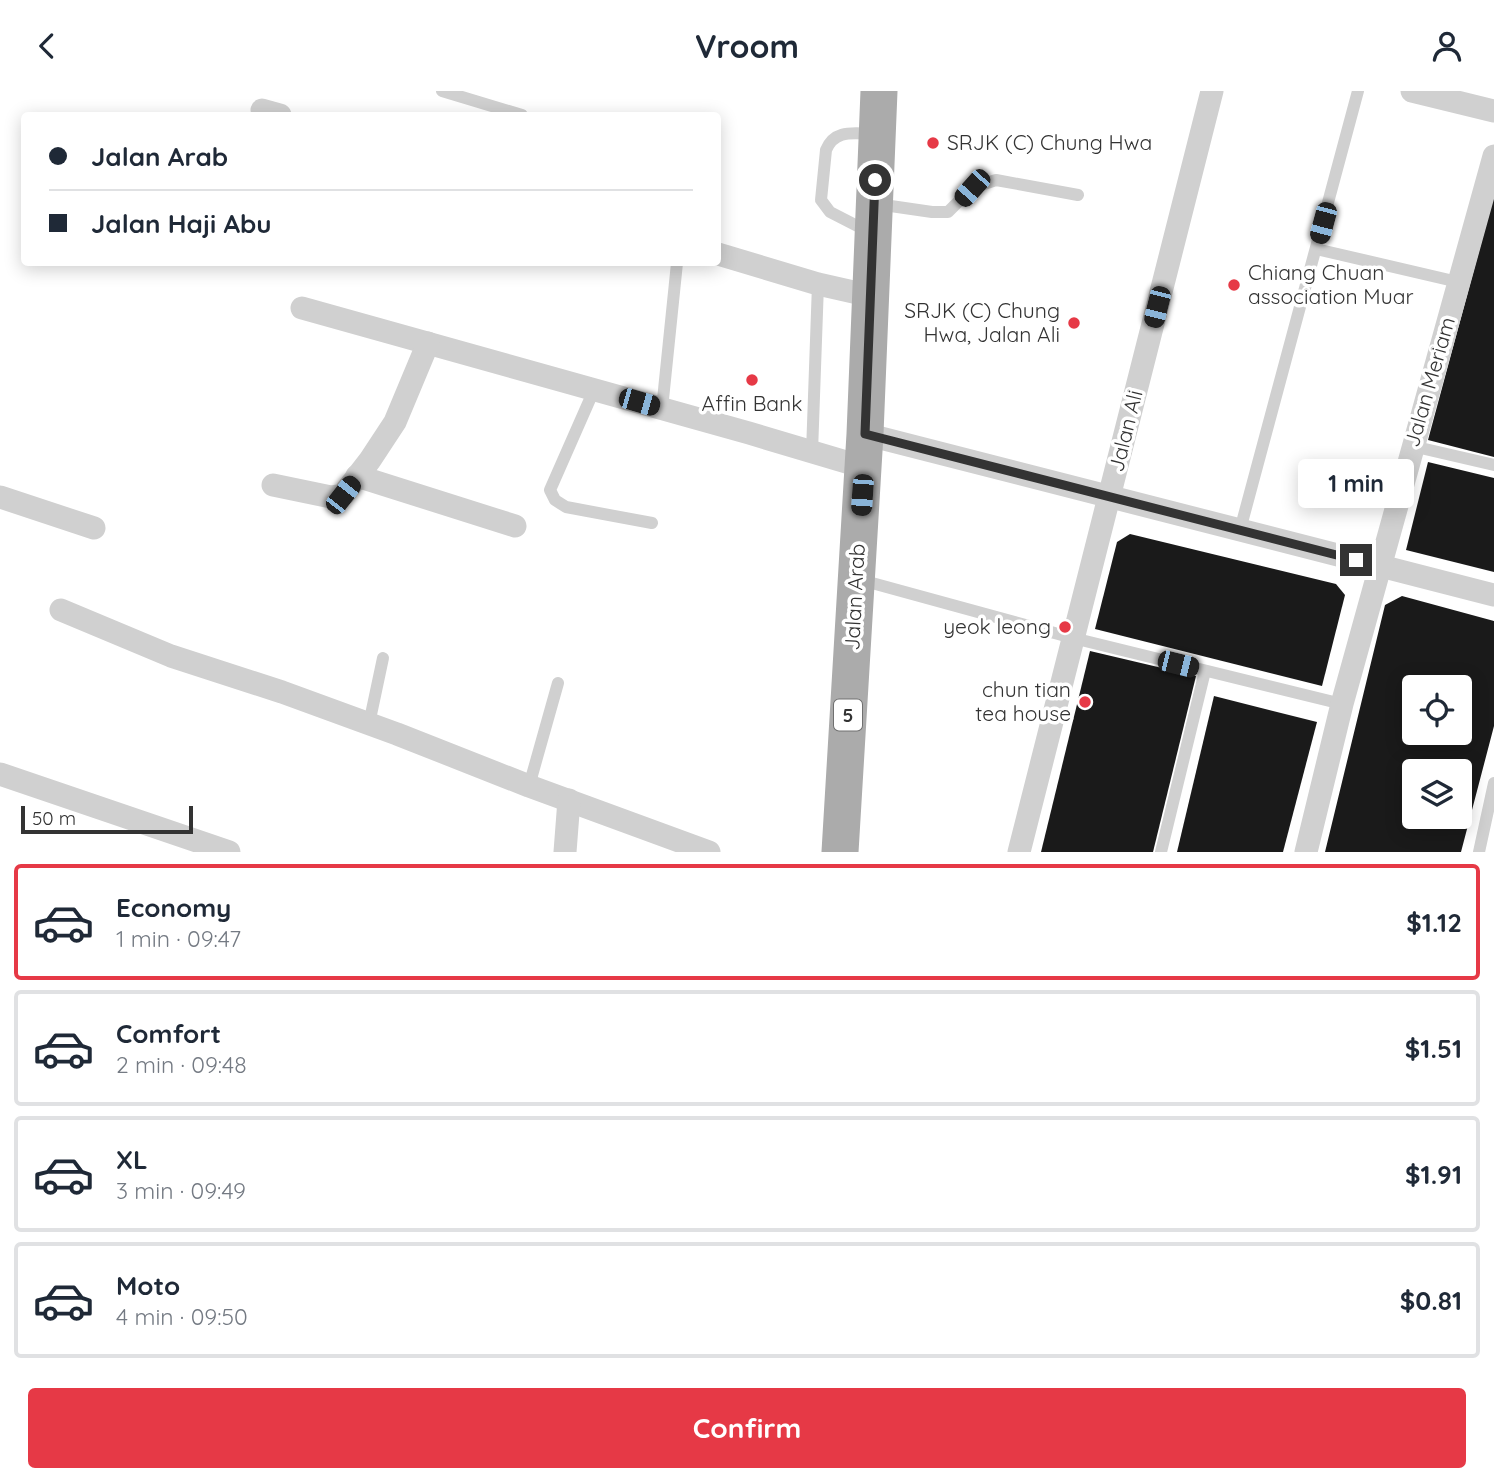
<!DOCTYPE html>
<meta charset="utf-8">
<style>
body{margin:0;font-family:Quicksand,sans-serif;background:#f2f2f3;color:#1f2937;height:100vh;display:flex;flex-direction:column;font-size:26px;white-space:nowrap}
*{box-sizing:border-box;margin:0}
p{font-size:23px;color:#747a83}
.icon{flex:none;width:38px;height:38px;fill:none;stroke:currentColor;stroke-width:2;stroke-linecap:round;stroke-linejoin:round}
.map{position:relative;height:761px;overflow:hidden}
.drawer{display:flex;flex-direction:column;background:#fff;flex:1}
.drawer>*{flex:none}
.guide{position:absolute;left:21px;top:21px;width:700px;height:154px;border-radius:7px;box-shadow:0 4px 18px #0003;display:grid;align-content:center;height:154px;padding:0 28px;background:#fff}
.fabs{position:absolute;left:1402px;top:584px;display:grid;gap:14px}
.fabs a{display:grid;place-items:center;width:70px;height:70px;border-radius:7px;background:#fff;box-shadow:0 4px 18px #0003;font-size:35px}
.scale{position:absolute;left:21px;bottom:18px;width:172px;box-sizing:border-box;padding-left:7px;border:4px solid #333;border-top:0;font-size:19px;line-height:24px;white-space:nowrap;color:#333;-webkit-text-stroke:5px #fff;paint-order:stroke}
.end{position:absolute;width:32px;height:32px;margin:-16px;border:9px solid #333;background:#fff;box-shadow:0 0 0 4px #fff}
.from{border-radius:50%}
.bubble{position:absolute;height:49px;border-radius:7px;background:#fff;box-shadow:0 4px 18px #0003;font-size:23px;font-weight:700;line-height:49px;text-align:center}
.car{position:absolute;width:21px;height:42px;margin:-21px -10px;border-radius:9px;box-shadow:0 0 5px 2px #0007;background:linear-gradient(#222 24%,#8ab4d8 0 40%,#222 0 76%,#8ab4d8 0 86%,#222 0)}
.guide b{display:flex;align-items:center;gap:24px;height:66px;font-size:26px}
.guide b+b{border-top:2px solid #e0e1e3}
.guide i{width:18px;height:18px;background:#1f2937}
ul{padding:12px 0 0;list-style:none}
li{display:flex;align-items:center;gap:21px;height:116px;margin:0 14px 10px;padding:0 14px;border:4px solid #e0e1e3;border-radius:7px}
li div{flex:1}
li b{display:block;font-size:26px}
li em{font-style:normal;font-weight:700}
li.on{border-color:#e63946}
li>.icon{width:63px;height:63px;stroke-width:1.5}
.cta{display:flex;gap:14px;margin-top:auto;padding:14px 28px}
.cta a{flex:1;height:80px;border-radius:7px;background:#e63946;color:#fff;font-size:28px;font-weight:700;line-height:80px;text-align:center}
header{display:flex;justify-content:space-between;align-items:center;height:91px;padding:0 28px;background:#fff;font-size:32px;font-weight:700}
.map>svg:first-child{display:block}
</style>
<header><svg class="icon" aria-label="back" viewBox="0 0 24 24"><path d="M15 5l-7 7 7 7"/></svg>Vroom<svg class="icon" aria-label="person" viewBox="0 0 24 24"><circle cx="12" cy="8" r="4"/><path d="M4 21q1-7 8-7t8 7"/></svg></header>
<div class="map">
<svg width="1494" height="761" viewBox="0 0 1494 761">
<rect width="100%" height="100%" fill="#fff"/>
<!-- building -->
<g fill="#1a1a1a" fill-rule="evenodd">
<path d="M 1493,108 L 1494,108 L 1494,366 L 1428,349 Z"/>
<path d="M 1428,371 L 1494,387 L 1494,481 L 1406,459 Z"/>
<path d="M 1130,443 L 1336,493 L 1345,504 L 1322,595 L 1095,538 L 1117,451 Z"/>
<path d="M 1402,505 L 1494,530 L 1494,635 L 1461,761 L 1325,761 L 1385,514 ZM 1414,597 L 1460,597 L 1460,642 L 1414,642 ZM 1414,681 L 1460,681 L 1460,726 L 1414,726 Z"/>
<path d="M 1090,560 L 1196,585 L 1153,761 L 1041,761 Z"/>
<path d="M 1214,605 L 1317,631 L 1283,761 L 1177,761 Z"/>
</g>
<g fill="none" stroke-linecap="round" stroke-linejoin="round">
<!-- lane -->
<g stroke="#d0d0d0" stroke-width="12">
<path d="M 442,0 L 522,24"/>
<path d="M 877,113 L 932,121 L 948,121 L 972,97 L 996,89 L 1078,104"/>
<path d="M 869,141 L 830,121 L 821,109 L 826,59 C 835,37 855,43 876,43"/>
<path d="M 1316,158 L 1458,191"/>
<path d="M 594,299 L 550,399 L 555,409 L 566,416 L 652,432"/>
<path d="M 662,318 L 677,172"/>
<path d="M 1412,355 L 1494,374"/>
<path d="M 812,361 L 818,193"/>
<path d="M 1240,439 L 1358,0"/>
<path d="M 861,489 L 1073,547 L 1342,613"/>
<path d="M 369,633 L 383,567"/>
<path d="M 529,695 L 558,592"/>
<path d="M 1161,761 L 1205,580"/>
<path d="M 1479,761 L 1494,692"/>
</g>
<!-- street -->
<g stroke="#d0d0d0" stroke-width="23">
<path d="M 1412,0 L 1494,20"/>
<path d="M 262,19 L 280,24"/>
<path d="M 718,163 L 818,193 L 871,205"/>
<path d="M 302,217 L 749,342 L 863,376"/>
<path d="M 865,343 L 1494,504"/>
<path d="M 357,385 L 515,435"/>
<path d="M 273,394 L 331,406 L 343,404 L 370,369 L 395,331 L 428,252"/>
<path d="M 0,406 L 94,437"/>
<path d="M 61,519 L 171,565 L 282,601 L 397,643 L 529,695 L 709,761"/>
<path d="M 0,683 L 229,761"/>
<path d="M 565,761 L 569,709"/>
<path d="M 1019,761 L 1212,0"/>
<path d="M 1306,761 L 1342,613 L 1494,65"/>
</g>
<!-- primary -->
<path stroke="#ababab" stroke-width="37" d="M 840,761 L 865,343 L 879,0"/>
</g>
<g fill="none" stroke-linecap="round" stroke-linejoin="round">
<!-- route -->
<path stroke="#333" stroke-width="9" d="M 875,89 L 865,343 L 1356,469"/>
</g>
<!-- markers -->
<g fill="#e63946" stroke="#fff" stroke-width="2.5">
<circle cx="933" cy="52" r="7"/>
<circle cx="1234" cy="194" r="7"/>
<circle cx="1074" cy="232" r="7"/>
<circle cx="752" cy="289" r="7"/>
<circle cx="1065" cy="536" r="7"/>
<circle cx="1085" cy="611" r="7"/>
</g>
<g text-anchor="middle" stroke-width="7" stroke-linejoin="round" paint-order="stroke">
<!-- shield labels -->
<rect fill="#fff" stroke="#707070" stroke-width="2" x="834" y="608.5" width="28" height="31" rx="5"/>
<g font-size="19" font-weight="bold" fill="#333">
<text x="848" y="631">5</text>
</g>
<!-- poi labels -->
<g font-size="21" fill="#333" stroke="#fff" text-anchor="end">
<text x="947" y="59" text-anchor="start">SRJK (C) Chung Hwa</text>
<text x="1248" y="189" text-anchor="start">Chiang Chuan<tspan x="1248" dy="24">association Muar</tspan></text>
<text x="1060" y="227">SRJK (C) Chung<tspan x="1060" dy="24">Hwa, Jalan Ali</tspan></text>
<text x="752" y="320" text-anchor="middle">Affin Bank</text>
<text x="1051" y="543">yeok leong</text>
<text x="1071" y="606">chun tian<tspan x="1071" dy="24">tea house</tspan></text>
</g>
<!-- street labels -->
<g font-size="21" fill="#333" stroke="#fff">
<text transform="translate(1430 291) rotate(-74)" y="7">Jalan Meriam</text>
<text transform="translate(1126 340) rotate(-76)" y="7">Jalan Ali</text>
<text transform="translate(855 506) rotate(-87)" y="7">Jalan Arab</text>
</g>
</g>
</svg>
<div class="fabs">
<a><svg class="icon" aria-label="locate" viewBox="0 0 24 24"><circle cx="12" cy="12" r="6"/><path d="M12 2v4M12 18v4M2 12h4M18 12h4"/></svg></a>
<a><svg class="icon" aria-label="layers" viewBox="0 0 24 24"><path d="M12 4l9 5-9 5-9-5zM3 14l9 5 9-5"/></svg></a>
</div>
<div class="scale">50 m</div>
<i class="end from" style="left:875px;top:89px"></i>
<i class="end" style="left:1356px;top:469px"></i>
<div class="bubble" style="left:1298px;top:368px;width:116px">1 min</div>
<i class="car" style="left:972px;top:97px;rotate:222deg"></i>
<i class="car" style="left:1323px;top:132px;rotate:195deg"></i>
<i class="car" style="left:1157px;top:216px;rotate:194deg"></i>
<i class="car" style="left:639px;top:311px;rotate:106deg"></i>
<i class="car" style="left:343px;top:404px;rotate:38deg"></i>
<i class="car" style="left:862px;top:404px;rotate:184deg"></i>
<i class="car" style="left:1178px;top:573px;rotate:104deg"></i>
<div class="guide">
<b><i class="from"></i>Jalan Arab</b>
<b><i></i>Jalan Haji Abu</b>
</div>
</div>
<section class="drawer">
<ul>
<li class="on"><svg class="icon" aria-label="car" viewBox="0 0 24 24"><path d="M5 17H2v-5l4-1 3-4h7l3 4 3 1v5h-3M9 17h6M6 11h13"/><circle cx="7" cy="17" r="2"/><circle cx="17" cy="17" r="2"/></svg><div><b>Economy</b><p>1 min · 09:47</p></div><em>$1.12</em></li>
<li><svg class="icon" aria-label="car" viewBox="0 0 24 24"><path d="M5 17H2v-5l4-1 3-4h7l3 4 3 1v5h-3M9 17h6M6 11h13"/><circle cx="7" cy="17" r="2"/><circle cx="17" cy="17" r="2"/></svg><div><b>Comfort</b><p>2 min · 09:48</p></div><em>$1.51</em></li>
<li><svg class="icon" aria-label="car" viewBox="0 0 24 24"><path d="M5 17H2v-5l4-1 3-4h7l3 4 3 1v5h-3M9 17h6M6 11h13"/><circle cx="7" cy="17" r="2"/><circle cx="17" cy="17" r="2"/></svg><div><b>XL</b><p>3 min · 09:49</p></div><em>$1.91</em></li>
<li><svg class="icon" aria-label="car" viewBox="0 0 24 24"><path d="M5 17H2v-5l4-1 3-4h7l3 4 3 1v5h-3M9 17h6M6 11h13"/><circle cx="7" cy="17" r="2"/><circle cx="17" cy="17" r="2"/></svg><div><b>Moto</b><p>4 min · 09:50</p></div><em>$0.81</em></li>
</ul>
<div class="cta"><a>Confirm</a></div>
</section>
